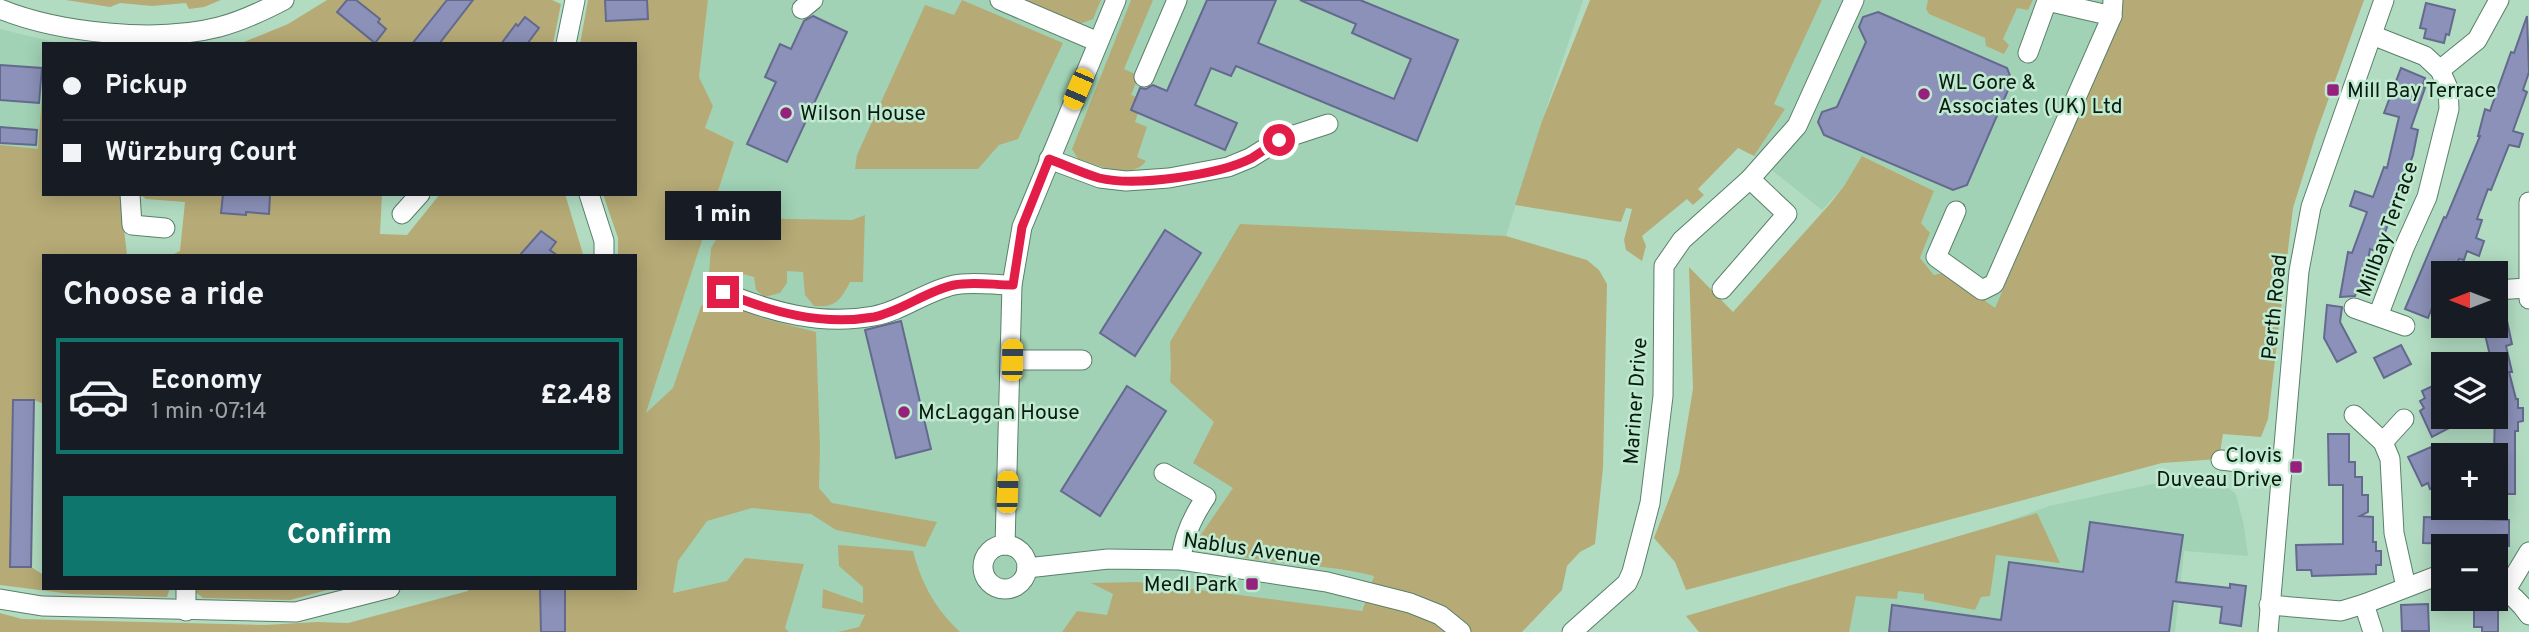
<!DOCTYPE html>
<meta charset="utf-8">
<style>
body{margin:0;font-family:Overpass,sans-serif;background:#20242c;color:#f1f3f6;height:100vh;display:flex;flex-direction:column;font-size:26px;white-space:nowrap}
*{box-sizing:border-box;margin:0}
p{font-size:23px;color:#9ea1a6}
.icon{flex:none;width:38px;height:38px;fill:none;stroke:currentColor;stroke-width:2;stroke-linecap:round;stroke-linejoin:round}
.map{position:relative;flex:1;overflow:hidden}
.details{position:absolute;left:42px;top:254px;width:595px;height:336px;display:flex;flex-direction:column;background:#171b24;border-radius:0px;box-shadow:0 4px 18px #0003}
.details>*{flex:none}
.top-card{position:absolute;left:42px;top:42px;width:595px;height:154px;border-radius:0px;box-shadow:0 4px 18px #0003;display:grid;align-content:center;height:154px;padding:0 21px;background:#171b24}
.needle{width:46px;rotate:270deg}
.controls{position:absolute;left:2431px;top:261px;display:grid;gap:14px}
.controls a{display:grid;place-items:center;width:77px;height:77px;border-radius:0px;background:#171b24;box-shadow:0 4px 18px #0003;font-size:35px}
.end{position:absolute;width:32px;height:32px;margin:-16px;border:9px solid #e11d48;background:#fff;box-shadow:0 0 0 4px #fff}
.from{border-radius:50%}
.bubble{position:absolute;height:49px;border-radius:0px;background:#171b24;box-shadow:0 4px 18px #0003;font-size:23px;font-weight:800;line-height:49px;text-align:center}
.car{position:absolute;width:21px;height:42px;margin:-21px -10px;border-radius:9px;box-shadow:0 0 5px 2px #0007;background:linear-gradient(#f5c518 24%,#345 0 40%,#f5c518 0 76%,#345 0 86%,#f5c518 0)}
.top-card b{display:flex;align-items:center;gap:24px;height:66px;font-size:26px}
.top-card b+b{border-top:2px solid #363941}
.top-card i{width:18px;height:18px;background:#f1f3f6}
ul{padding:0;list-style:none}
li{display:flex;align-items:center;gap:21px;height:116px;margin:0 14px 10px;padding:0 7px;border:4px solid transparent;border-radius:0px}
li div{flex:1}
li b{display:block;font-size:26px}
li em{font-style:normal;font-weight:800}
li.current{border-color:#0f766e}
li>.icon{width:63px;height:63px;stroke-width:1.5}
h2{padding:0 21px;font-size:32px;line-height:84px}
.action{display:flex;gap:14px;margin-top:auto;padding:14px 21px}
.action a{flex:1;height:80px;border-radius:0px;background:#0f766e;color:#fff;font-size:28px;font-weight:800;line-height:80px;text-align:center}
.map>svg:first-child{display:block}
</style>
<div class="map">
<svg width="2529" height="632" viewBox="0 0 2529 632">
<rect width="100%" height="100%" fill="#b2dcc2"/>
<!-- built -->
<g fill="#a1d2b5">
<path d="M 708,0 L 1583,0 L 1542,121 L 1506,236 L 1353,632 L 613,632 L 635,588 L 648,514 L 639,435 L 734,142 L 705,128 L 713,106 L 699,77 Z"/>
<path d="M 1822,0 L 1928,0 L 1926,9 L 1929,14 L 1986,38 L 2002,39 L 2017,7 L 2028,10 L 2033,0 L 2121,0 L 2121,16 L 1995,309 L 1945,272 L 1934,275 L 1920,258 L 1930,233 L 1921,223 L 1934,191 L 1863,156 L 1844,186 L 1822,210 L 1754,156 L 1784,110 L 1773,104 Z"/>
<path d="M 0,29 L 54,42 L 44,44 L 43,159 L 0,156 Z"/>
<path d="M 2194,478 L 2219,481 L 2236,494 L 2244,526 L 2248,556 L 2184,551 L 2175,632 L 1706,632 L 2049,506 L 2157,483 Z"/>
</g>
<!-- green -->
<g fill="#b6ab76">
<path d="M 66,0 L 221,0 L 204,7 L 189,9 L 186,3 L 152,6 L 120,3 L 110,7 Z"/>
<path d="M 327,0 L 552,0 L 561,4 L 553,44 L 239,44 L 288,24 Z"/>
<path d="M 588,0 L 708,0 L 699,77 L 713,106 L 705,128 L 734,142 L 646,413 L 673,388 L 701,306 L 712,299 L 765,319 L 816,332 L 820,447 L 819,488 L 832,503 L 937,522 L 925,547 L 836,530 L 811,514 L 752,508 L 707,521 L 678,561 L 673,593 L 727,581 L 745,558 L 804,564 L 785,628 L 789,632 L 0,632 L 0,613 L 22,619 L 265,625 L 317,622 L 348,623 L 468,591 L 469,588 L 635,588 L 635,256 L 618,255 L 618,238 L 603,194 L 635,194 L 635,44 L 580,44 Z"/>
<path d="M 962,0 L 1063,43 L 1018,139 L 999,145 L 978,169 L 855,169 L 857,155 L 925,5 L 954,15 Z"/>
<path d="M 1015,0 L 1101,0 L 1093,19 L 1077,25 Z"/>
<path d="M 1131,0 L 1153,0 L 1124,69 L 1139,76 L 1131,95 L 1137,97 L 1131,110 L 1138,113 L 1135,122 L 1147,127 L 1137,157 L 1146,161 C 1132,181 1097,165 1078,159 L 1072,149 Z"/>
<path d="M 1590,0 L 1822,0 L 1774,104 L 1785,109 L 1754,156 L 1738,148 L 1698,189 L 1704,195 L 1693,205 L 1687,199 L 1642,236 L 1646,246 L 1642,261 L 1626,250 L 1624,240 L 1632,209 L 1626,208 L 1621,222 L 1515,205 L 1542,121 Z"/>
<path d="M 1928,0 L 2033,0 L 2028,10 L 2017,8 L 2003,39 L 2009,45 L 2004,54 L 1986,46 L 1985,38 L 1929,14 L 1926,9 Z"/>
<path d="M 2121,0 L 2364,0 L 2316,134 L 2293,208 L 2268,419 L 2261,437 L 2223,434 L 2219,459 L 2162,463 L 1686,590 L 1675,562 L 1654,538 L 1679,473 L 1693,389 L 1689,267 L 1733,312 L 1829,205 L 1844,186 L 1862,156 L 1934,191 L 1921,223 L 1930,233 L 1920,258 L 1934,275 L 1945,272 L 1995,308 L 2121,16 Z"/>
<path d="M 44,69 L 44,194 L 120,194 L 127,255 L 44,256 L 44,404 L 34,400 L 13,400 L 10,567 L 31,567 L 44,575 L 44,588 L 170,588 L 167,597 L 71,594 L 0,585 L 0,145 L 38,149 Z"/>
<path d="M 140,194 L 382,194 L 380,234 L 407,235 L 440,194 L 565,194 L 583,254 L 582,256 L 172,255 L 180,251 L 185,202 L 146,199 Z"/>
<path d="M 865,215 L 863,282 L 850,282 C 841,300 835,308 814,306 L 805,295 L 803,272 L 787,271 L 787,283 L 780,293 L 764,297 L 756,290 L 754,277 L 739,273 L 722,282 L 708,286 L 711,248 L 729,218 L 852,220 Z"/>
<path d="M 1240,224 L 1506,236 L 1587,260 L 1599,270 L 1607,284 L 1603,468 L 1595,544 L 1580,552 L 1567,566 L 1562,590 L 1522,632 L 1062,632 L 1077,611 L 1107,615 L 1113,594 L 1091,583 L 1138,582 L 1362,611 L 1374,576 C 1340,567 1306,566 1270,561 C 1246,558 1223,553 1199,550 L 1198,539 L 1233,488 L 1193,463 L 1214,422 L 1170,382 L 1171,368 L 1170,342 Z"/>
<path d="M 2037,513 L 2060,563 L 1996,555 L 1990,596 L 1981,597 L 1975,610 L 1924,600 L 1924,594 L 1898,591 L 1897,599 L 1856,596 L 1849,632 L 1699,632 L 1686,616 Z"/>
<path d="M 838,545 L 913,551 C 922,585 935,608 960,632 L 838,632 L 859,627 L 865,615 L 822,608 L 823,589 L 863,603 L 863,587 L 839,566 Z"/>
<path d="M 194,588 L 335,588 L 290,600 L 203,598 L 194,591 Z"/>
</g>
<!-- building -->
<g fill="#8b91b8" stroke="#646a8e" stroke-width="2">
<path d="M 347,0 L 356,0 L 380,19 L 378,22 L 386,29 L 375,43 L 337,12 Z"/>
<path d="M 447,0 L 473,0 L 439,44 L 412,44 Z"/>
<path d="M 605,0 L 647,0 L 648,19 L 606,21 Z"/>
<path d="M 1207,0 L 1276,0 L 1258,43 L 1394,99 L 1411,59 L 1352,33 L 1356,24 L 1300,0 L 1360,0 L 1458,40 L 1417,141 L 1236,66 L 1231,76 L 1211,68 L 1195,105 L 1237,123 L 1225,150 L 1131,110 L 1140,88 L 1146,89 L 1153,85 L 1167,91 Z"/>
<path d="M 2426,3 L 2455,10 L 2449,35 L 2446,34 L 2444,43 L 2424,38 L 2426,29 L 2420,28 Z"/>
<path d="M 1878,12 L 2007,68 L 2012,81 L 1967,185 L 1953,190 L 1824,135 L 1818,122 L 1822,112 L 1837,107 L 1866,42 L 1859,27 L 1863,17 Z"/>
<path d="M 813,16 L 847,32 L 787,162 L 747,144 L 776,82 L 765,77 L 780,44 L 791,49 L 804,21 Z"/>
<path d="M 2527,16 L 2529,72 L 2523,90 L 2527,92 L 2513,131 L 2523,134 L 2519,147 L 2509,145 L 2491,190 L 2488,189 L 2477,219 L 2482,220 L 2476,238 L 2484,241 L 2479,256 L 2467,251 L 2464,260 L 2459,259 L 2453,273 L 2443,273 L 2443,279 L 2428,318 L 2405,309 L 2444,217 L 2446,218 L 2480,136 L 2478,136 L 2485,109 L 2490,111 L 2511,52 L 2514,53 Z"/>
<path d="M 525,17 L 539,28 L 527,44 L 501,44 L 516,24 L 518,26 Z"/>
<path d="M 0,65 L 42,68 L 39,103 L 0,100 Z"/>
<path d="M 2401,68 L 2425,78 L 2422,87 L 2425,88 L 2411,128 L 2418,130 L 2413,155 L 2378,252 L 2370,249 L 2362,294 L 2356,293 L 2355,296 L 2340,297 L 2348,252 L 2352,253 L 2367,212 L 2350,206 L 2355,191 L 2373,197 L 2384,167 L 2387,168 L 2399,117 L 2384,113 Z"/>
<path d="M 0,127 L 37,130 L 36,145 L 0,143 Z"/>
<path d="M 223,194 L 270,194 L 269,214 L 246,212 L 246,215 L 221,213 Z"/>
<path d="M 1165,230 L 1201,253 L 1135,356 L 1100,333 Z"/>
<path d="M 541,231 L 556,242 L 550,250 L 558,256 L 519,256 Z"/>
<path d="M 2496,302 L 2503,302 L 2512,344 L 2506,346 L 2512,372 L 2509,372 L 2516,399 L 2518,399 L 2518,408 L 2523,408 L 2523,421 L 2518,422 L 2518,431 L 2515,431 L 2515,494 L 2496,494 L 2496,455 L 2494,455 L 2496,364 L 2492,364 L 2483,326 L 2496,326 Z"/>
<path d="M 2327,305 L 2342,307 L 2340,322 L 2356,352 L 2337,362 L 2324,338 Z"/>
<path d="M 901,321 L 931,449 L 896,458 L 865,330 Z"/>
<path d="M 2401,345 L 2411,364 L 2384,378 L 2374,358 Z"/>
<path d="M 2439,383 L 2443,392 L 2443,416 L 2472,416 L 2432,437 L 2420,411 L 2424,408 L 2420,401 L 2425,398 L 2422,391 Z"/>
<path d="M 1127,386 L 1166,411 L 1100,516 L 1061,491 Z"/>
<path d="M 13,400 L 34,400 L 31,567 L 10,567 Z"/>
<path d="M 2328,434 L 2349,434 L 2349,462 L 2355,462 L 2355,477 L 2362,477 L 2362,495 L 2368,495 L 2368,512 L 2360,516 L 2373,517 L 2373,542 L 2376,542 L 2376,551 L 2381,551 L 2381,565 L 2376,565 L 2376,574 L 2312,576 L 2311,570 L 2297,570 L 2296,545 L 2343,544 L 2343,485 L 2329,485 Z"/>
<path d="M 2431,447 L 2443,473 L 2443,482 L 2430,489 L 2428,483 L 2422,486 L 2408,457 Z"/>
<path d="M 2424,517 L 2509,520 L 2509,546 L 2423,543 Z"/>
<path d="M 2090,522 L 2183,535 L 2176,582 L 2230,588 L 2230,584 L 2246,586 L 2241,626 L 2220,623 L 2222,607 L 2173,601 L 2169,632 L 1889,632 L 1892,605 L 2001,620 L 2009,562 L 2083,572 Z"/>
<path d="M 540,588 L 565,588 L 565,632 L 541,632 Z"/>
<path d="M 2428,604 L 2429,631 L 2402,631 L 2401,605 Z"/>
<path d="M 2498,604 L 2498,632 L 2482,632 L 2482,627 L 2474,627 L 2474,605 Z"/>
</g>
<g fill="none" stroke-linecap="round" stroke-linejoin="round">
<!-- minor casing -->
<g stroke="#598069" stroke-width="21">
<g id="minor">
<path d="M 1000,0 L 1098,42"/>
<path d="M 0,9 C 59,33 157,43 219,27 C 242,21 263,11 284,0"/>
<path d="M 802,9 L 813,0"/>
<path d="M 2372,35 L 2425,56 L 2440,70 L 2448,88 L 2449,109 L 2427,197 L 2404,248 L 2378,316"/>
<path d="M 566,44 L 575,0"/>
<path d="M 2028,53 L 2047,1 L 2112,16"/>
<path d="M 2440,70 L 2477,40 L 2499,0"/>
<path d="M 1144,77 L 1177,0"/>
<path d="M 1049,159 L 1100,178 L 1126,181 L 1169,178 L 1228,167 L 1250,158 L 1279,140 L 1328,124"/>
<path d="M 130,194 L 132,225 L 165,228"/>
<path d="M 589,194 L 604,241 L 604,256"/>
<path d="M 2529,202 L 2529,299"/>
<path d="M 1956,211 L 1936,257 L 1982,290 L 1994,284 L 2112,16 L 2113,0"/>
<path d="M 402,214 L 420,194"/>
<path d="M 1722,289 L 1787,214 L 1750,179"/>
<path d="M 2496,290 L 2527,288"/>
<path d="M 723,292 C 771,312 821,326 874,316 C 902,311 926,291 954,285 C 972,281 994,285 1012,285"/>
<path d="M 2354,308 L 2405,326"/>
<path d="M 1012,360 L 1082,360"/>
<path d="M 2354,415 L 2383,442 L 2390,459 L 2394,533 L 2406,587"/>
<path d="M 2383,442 L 2404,419"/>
<path d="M 2221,460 L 2282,467"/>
<path d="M 1164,473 L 1206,497 C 1193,516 1183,537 1181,560"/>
<path d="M 1005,545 L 1012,285 L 1022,227 L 1116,0"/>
<circle cx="1005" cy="567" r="22"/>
<path d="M 1027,568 L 1108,559 L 1181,560 L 1327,582 L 1410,603 L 1440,615 L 1461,632"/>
<path d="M 2496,586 C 2510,592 2520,602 2529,615"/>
<path d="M 2506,590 L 2529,552"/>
<path d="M 0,599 L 42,606 L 296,612 L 390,588"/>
<path d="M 2364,604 L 2373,632"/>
<path d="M 2269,605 L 2341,611 L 2364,604 L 2434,577 L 2443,577"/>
<path d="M 186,611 L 186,588"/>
<path d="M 1572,632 L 1627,583 L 1632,572 L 1650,503 L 1663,396 L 1664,266 L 1682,240 L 1750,179 L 1797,126 L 1854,0"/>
<path d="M 2268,632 L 2299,271 L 2311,207 L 2384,0"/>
</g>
</g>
<!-- minor -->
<use href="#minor" stroke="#fff" stroke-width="19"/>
</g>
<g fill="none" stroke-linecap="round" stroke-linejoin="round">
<!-- route -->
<path stroke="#e11d48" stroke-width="9" d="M 723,292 C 771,312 821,326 874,317 C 902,311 926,291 954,285 C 972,281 994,285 1013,285 L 1022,227 L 1049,159 C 1065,165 1082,173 1099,178 C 1135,187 1219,175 1252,158 C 1261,152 1270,146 1279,140"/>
</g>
<!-- markers -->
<g fill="#95207d" stroke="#bfeacf" stroke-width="2.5">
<rect x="2326" y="83" width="14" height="14" rx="3.5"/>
<circle cx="1924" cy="94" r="7"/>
<circle cx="786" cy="113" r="7"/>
<circle cx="904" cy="412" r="7"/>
<rect x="2289" y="460" width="14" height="14" rx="3.5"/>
<rect x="1245" y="577" width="14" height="14" rx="3.5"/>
</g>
<g text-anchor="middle" stroke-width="5" stroke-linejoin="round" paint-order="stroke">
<!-- poi labels -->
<g font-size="21" fill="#0a1a11" stroke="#bfeacf" text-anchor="start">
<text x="1938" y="89">WL Gore &amp;<tspan x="1938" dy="24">Associates (UK) Ltd</tspan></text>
<text x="2347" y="97">Mill Bay Terrace</text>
<text x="800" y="120">Wilson House</text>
<text x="918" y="419">McLaggan House</text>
<text x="2282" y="462" text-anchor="end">Clovis<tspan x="2282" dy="24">Duveau Drive</tspan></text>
<text x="1238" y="591" text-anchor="end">Medl Park</text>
</g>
<!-- street labels -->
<g font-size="21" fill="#0a1a11" stroke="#bfeacf">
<text transform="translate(2387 229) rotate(-70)" y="7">Millbay Terrace</text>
<text transform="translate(2274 307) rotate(-84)" y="7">Perth Road</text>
<text transform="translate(1635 401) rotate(-86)" y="7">Mariner Drive</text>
<text transform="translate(1252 549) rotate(8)" y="7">Nablus Avenue</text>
</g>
</g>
</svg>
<div class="controls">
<a><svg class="needle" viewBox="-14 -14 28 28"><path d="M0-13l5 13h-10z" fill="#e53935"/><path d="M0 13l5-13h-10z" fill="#9ea1a6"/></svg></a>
<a><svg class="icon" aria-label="layers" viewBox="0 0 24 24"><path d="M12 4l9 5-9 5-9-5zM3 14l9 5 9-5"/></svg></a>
<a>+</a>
<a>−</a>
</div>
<i class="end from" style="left:1279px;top:140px"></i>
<i class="end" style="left:723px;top:292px"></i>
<div class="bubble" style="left:665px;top:191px;width:116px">1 min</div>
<i class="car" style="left:1078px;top:89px;rotate:203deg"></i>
<i class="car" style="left:1012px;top:360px;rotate:1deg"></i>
<i class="car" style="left:1007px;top:492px;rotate:2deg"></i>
<div class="top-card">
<b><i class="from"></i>Pickup</b>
<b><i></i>Würzburg Court</b>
</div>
<section class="details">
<h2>Choose a ride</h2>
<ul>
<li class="current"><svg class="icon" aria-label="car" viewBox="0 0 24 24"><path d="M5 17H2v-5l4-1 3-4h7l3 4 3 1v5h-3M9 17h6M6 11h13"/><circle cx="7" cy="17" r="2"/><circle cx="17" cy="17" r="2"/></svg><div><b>Economy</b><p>1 min · 07:14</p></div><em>£2.48</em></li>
</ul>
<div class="action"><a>Confirm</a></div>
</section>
</div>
